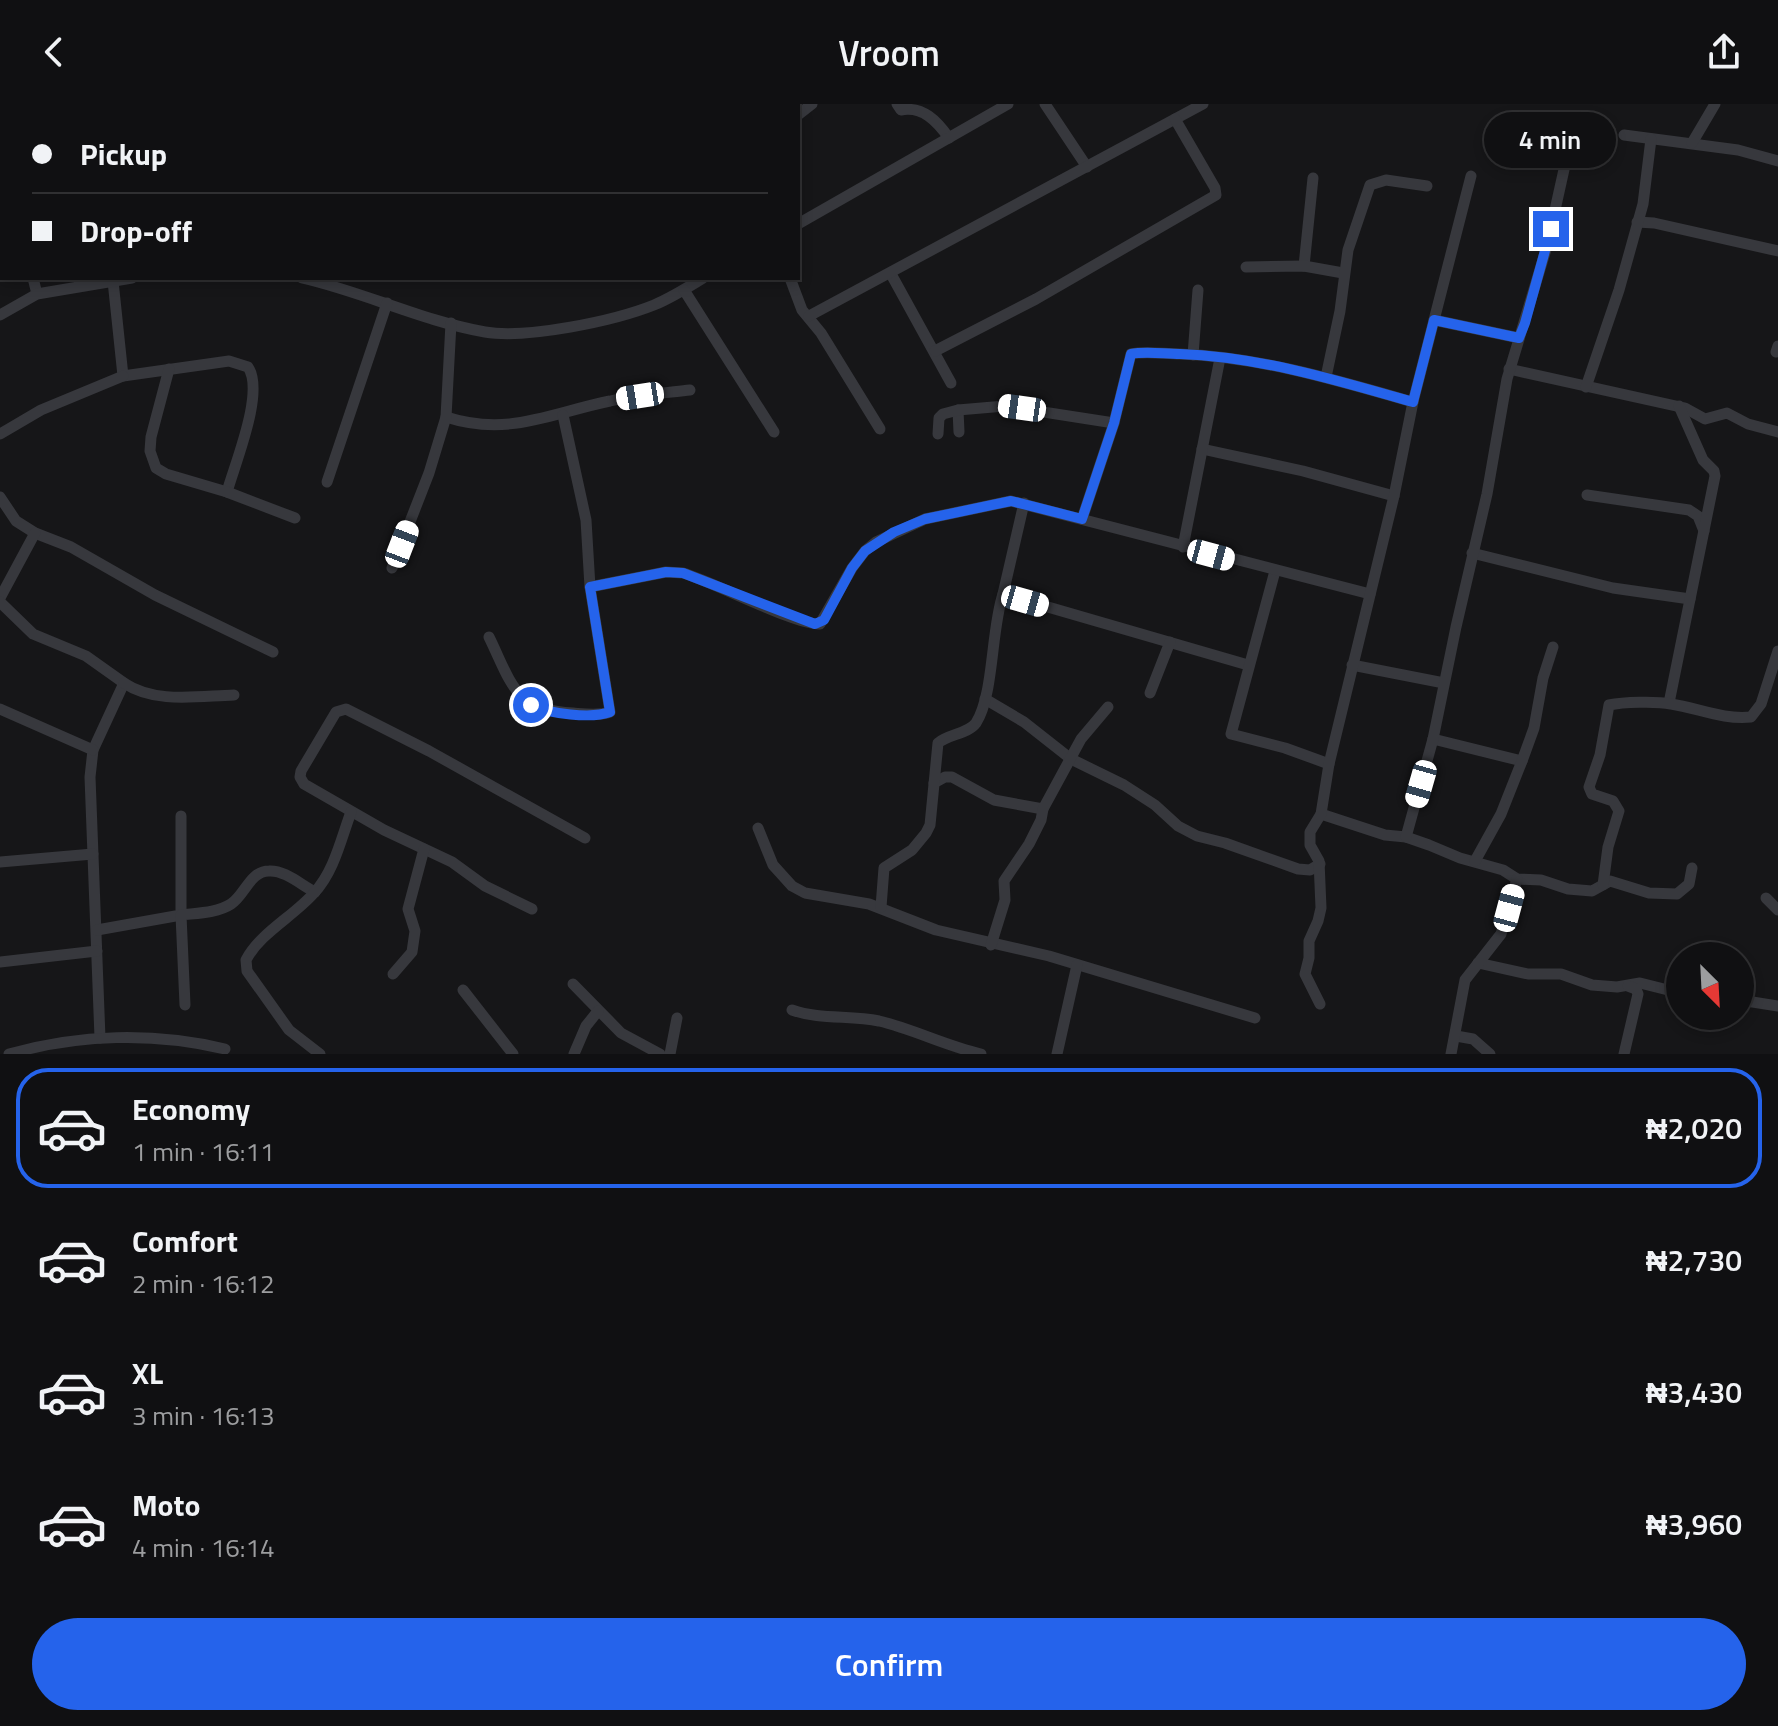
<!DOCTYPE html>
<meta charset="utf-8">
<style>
body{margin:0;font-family:"Titillium Web",sans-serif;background:#1e1e20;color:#f1f3f6;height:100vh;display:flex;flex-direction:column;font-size:30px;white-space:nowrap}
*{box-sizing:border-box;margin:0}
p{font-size:26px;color:#9c9d9f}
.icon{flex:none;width:44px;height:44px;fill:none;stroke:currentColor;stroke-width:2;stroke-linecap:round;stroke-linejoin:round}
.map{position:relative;height:950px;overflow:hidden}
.details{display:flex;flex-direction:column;background:#101012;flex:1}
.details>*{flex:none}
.banner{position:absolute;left:0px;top:0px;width:800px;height:176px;box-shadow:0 4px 12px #0003,0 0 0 2px #303032;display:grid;align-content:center;height:176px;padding:0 32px;background:#101012}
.needle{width:52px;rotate:156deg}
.controls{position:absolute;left:1666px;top:838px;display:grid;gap:16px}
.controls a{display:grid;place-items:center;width:88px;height:88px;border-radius:50%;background:#101012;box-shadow:0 4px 12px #0003,0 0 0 2px #303032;font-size:40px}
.end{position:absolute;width:36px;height:36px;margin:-18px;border:10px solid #2563eb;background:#fff;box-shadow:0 0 0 4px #fff}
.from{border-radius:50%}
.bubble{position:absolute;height:56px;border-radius:28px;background:#101012;box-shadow:0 4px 12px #0003,0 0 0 2px #303032;font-size:26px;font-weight:600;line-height:56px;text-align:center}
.car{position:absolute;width:24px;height:48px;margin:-24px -12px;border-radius:10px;box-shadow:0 0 6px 2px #0007;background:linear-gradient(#fff 24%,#345 0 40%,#fff 0 76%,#345 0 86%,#fff 0)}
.banner b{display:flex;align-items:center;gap:28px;height:76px;font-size:30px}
.banner b+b{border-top:2px solid #303032}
.banner i{width:20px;height:20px;background:#f1f3f6}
ul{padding:14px 0 0;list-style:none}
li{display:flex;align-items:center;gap:24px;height:120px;margin:0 16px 12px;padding:0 16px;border:4px solid transparent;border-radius:32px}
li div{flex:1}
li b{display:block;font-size:30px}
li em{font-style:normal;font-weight:600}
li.current{border-color:#2563eb}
li>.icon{width:72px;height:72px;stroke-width:1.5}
.action{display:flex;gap:16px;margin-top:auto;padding:16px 32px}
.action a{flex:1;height:92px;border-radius:48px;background:#2563eb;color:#fff;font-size:32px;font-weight:600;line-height:92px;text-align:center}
header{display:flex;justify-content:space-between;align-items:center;height:104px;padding:0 32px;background:#101012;font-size:36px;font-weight:600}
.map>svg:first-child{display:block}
</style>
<header><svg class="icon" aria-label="back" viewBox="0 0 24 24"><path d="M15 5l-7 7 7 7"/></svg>Vroom<svg class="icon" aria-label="share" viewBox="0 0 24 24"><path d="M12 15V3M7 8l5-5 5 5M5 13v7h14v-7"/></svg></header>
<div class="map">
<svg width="1778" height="950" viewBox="0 0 1778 950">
<rect width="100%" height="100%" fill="#161618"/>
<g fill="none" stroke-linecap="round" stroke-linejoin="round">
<!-- minor -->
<g stroke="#37383d" stroke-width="11">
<path d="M 79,0 L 80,2"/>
<path d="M 174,0 L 175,2"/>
<path d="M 584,0 L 585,2"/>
<path d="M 690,0 L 691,2"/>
<path d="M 897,0 L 901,6 C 923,2 937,17 949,34"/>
<path d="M 1045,0 L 1087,63"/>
<path d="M 252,2 L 254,0"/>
<path d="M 493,2 L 497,0"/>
<path d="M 798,11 L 812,0"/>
<path d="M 1624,31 L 1738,46 L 1778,57"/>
<path d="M 1692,39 L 1715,0"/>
<path d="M 0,66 L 2,72"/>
<path d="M 1637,118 L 1654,119 L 1778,147"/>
<path d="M 798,120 L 1008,0"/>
<path d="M 1304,162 L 1313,74"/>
<path d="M 1246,163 L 1304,162 L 1343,169"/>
<path d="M 891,170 L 951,279"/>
<path d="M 33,174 L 37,190"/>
<path d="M 302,174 C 364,188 422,217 485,228 C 527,235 614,217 654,201 C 671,194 687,184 703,174"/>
<path d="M 790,174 L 802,206 L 821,229 L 880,325"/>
<path d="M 113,177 L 123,272 L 229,257 L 248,263 C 265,288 235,359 227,388"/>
<path d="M 684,186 L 774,328"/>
<path d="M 0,211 L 37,190 L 132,174"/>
<path d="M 809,212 L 1203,0"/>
<path d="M 1434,216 L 1519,234"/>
<path d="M 935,247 L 1036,195 L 1216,91 L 1215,84 L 1175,15"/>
<path d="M 1776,248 L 1778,242"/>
<path d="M 1193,251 L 1198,186"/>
<path d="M 169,265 L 151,333 L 150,347 L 156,364 L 166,370 L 227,388 L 295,414"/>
<path d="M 1509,265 L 1685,304 L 1705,315 L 1727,309 L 1748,320 L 1778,328"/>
<path d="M 1326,273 L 1340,207 L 1348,146 L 1370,81 L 1386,76 L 1427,82"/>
<path d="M 1586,283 L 1619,186 L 1643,100 L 1651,35"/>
<path d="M 958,306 L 959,328"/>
<path d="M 446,313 C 508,333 551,309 610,297 C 636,291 663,289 690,286"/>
<path d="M 0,330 L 41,306 L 123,272"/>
<path d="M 938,330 L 939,314 L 943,310 L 958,306 L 1005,302 L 1114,319"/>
<path d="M 1202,345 L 1303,367 L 1394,392"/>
<path d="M 327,378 L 387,199"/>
<path d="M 1587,391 L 1689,406 L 1698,412 L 1704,427"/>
<path d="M 0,393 L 16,417 L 35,429 L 71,443 L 155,491 L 273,548"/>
<path d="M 1024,399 L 1003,490 L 1248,561"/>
<path d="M 1082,415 L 1114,319 L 1131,250 C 1146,247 1164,250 1180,250 C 1260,253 1336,276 1413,298"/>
<path d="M 1183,443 L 1220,254"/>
<path d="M 1472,449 L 1613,484 L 1690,495"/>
<path d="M 392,464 L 429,369 L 446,313 L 451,219"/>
<path d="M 1275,467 L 1231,630 L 1285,644 L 1329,660"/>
<path d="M 590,483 L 666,468 L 683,469 C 714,478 795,521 820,520 L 852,464 L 865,447 L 876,438 L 925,415 L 1011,397 L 1370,490"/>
<path d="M 0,494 L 35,429"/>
<path d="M 0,498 L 33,530 L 86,552 L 124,579 L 93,646 L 90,673 L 100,934"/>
<path d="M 489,533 C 512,580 514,606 573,609 C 585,610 599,612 610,608 L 590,483 L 586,416 L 563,311"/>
<path d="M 1352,561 L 1444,579"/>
<path d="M 124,579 C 155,600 198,592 234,591"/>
<path d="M 1150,589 L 1170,538"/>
<path d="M 985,595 L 1024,618 L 1071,655 L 1124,681 L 1155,701 L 1178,722 L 1197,732 L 1225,739 L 1298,765 L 1310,766 L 1320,760"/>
<path d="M 1669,599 L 1715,372 L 1714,367 L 1703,356 L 1679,302"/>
<path d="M 0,605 L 93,646"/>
<path d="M 1433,635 L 1522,657"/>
<path d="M 934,679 L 945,673 L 952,673 L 994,696 L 1043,705"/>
<path d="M 1321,710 L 1385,731 L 1406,733 L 1429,741 L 1460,754 L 1503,766 L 1517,775 L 1541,776 L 1568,785 L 1592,787 L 1610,777 L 1649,789 L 1677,790 L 1689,780 L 1692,764"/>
<path d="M 758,724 L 773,761 L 792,782 L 805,789 L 869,800 L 936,826 L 1049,852 L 1255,914"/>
<path d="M 1406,733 L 1433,635 L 1456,523 L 1487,390 L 1507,275 L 1547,142 L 1571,34"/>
<path d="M 1475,757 L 1501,710 L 1522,657 L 1534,624 L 1543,574 L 1553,543"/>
<path d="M 0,758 L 93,750"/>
<path d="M 1603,781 L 1608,743 L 1619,707 L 1613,697 L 1592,690 L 1589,683 L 1600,651 L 1609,601 C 1623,598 1656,597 1671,600 C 1698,604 1723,616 1751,613 L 1761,600 L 1778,547"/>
<path d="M 1766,794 L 1778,806"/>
<path d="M 881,803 L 884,764 L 912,746 L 926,729 L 930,721 L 938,639 C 948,630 968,630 976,619 C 994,591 991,525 1003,490"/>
<path d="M 532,805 L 485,782 L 452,758 L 384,726 L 304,680 L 300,673 L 301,667 L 336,608 L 346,605 L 429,647 L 585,734"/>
<path d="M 97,826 L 181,811 L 181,712"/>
<path d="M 991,841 L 1005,796 L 1004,777 L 1029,740 L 1041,716 L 1043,705 L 1081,635 L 1108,603"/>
<path d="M 0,858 L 97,847"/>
<path d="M 1478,859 L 1528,870 L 1561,870 L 1592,881 L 1617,883 L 1640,879 L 1680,889"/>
<path d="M 393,870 L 412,848 L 415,827 L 408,805 L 424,745"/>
<path d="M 573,880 L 621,929 L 660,950"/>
<path d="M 463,886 L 513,950"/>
<path d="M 1740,896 L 1778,902"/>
<path d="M 1320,900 L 1305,870 L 1309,854 L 1309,837 L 1318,817 L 1321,804 L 1319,757 L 1310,741 L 1310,728 L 1321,710 L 1329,660 L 1394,392 L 1413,298 L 1471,72"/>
<path d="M 185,901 L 181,811 C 198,809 217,809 231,800 C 245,791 250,767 269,767 C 285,766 301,781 315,788"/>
<path d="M 792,906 C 820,916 850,911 879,917 C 913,925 946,942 981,950"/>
<path d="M 1456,932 L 1473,935 L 1490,950"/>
<path d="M 9,950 C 79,930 154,928 225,945"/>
<path d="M 320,950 L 289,926 L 247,867 L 246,856 C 260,829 294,812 314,789 C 334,768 341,735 351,708"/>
<path d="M 574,950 L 586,922 L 598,907"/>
<path d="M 670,950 L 677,914"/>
<path d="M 1057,950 L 1077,861"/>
<path d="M 1451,950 L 1465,876 L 1501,830 L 1517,775"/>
<path d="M 1624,950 L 1638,890 L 1636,885 L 1628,882"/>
</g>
</g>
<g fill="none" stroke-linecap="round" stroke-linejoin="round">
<!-- route -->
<path stroke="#2563eb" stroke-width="10" d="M 531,601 C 549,610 592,615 610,608 L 590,483 L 666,468 L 683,469 L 815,520 L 824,516 L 852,464 L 865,447 L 894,428 L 925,415 L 1011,397 L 1082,415 L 1114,319 L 1131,250 C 1146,247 1164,250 1180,250 C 1260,253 1337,276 1413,298 L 1434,216 L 1519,234 L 1525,219 L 1551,125"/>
</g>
</svg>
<div class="controls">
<a><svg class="needle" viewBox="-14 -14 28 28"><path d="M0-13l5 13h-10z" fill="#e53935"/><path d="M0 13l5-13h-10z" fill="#9c9d9f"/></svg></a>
</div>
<i class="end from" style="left:531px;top:601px"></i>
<i class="end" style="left:1551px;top:125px"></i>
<div class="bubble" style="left:1484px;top:8px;width:132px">4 min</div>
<i class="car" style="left:640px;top:292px;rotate:261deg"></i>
<i class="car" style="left:1022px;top:304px;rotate:278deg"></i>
<i class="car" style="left:402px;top:440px;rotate:21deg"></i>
<i class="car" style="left:1211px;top:451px;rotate:105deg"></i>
<i class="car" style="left:1025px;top:497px;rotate:106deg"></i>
<i class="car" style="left:1421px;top:680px;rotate:196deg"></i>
<i class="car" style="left:1509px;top:804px;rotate:15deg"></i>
<div class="banner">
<b><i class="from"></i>Pickup</b>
<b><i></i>Drop-off</b>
</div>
</div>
<section class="details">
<ul>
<li class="current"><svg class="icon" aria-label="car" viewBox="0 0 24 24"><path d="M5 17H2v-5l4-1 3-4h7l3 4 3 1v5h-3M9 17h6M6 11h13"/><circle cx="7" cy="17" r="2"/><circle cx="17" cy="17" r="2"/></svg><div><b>Economy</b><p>1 min · 16:11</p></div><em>₦2,020</em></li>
<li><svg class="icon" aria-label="car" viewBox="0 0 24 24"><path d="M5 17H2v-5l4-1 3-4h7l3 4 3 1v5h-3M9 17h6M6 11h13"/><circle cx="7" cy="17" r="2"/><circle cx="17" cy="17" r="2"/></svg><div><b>Comfort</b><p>2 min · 16:12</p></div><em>₦2,730</em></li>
<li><svg class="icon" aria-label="car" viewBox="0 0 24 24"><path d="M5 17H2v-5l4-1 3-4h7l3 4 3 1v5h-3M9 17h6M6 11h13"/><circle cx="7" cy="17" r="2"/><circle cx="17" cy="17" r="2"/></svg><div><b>XL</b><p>3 min · 16:13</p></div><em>₦3,430</em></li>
<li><svg class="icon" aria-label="car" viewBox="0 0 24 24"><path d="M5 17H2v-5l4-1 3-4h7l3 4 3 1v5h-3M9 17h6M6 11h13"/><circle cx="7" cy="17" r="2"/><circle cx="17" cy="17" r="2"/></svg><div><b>Moto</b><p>4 min · 16:14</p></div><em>₦3,960</em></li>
</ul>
<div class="action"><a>Confirm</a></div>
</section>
